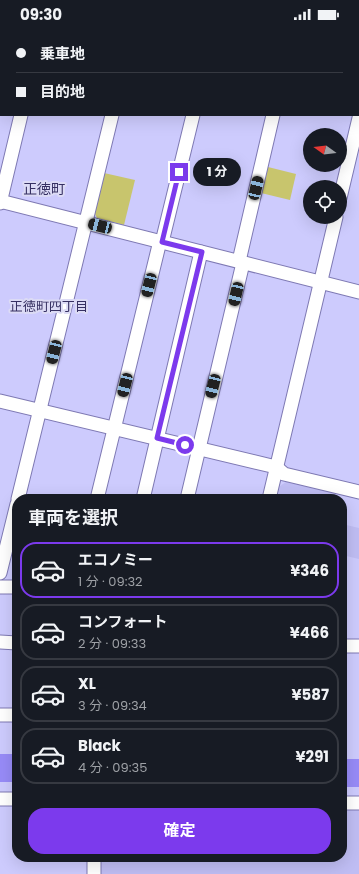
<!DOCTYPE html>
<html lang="ja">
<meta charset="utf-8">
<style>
body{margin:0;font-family:Poppins,"Noto Sans JP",sans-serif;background:#242831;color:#f1f3f6;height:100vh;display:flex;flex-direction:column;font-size:15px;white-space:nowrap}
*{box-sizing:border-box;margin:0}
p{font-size:13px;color:#9ea1a6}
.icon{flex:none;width:22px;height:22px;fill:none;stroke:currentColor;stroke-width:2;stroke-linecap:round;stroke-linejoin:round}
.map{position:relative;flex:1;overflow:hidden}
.side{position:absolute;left:12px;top:466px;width:335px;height:368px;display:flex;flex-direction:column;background:#171b24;border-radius:16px;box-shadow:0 4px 16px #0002}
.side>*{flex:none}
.top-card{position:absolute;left:0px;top:0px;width:359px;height:88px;box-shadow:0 4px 16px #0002;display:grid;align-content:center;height:88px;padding:0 16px;background:#171b24}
.needle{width:26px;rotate:285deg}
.tools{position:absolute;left:303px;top:100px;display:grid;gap:8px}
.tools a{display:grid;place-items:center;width:44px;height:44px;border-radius:50%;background:#171b24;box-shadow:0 4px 16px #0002;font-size:20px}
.end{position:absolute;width:18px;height:18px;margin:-9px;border:5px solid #7c3aed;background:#fff;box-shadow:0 0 0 2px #fff}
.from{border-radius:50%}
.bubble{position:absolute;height:28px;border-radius:14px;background:#171b24;box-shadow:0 4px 16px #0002;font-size:13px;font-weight:700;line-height:28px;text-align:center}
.car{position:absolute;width:12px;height:24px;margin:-12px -6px;border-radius:5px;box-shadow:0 0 3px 1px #0007;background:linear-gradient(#222 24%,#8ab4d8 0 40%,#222 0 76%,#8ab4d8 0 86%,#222 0)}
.top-card b{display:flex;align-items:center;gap:14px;height:38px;font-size:15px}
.top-card b+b{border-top:1px solid #363941}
.top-card i{width:10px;height:10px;background:#f1f3f6}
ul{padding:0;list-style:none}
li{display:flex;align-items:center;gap:12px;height:56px;margin:0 8px 6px;padding:0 8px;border:2px solid #363941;border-radius:16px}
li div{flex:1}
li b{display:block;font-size:15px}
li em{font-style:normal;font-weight:700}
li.active{border-color:#7c3aed}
li>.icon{width:36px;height:36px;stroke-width:1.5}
h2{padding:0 16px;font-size:18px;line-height:48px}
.primary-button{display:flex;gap:8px;margin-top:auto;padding:8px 16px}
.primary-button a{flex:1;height:46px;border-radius:16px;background:#7c3aed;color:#fff;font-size:16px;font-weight:700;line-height:46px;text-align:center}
.status{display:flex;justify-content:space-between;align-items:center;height:28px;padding:0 20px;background:#171b24;direction:ltr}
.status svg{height:11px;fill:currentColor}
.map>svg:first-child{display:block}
</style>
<div class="status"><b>09:30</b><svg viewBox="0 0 49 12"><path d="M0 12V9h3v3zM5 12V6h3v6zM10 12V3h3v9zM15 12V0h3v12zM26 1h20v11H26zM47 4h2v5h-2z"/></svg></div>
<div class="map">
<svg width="359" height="846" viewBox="0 0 359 846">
<rect width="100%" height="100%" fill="#cdcbfd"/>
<!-- built -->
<g fill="#bfbdf3">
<path d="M 286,454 L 337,466 L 336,471 L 277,471 L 280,458 Z"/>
<path d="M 342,496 L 359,500 L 359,531 L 342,527 Z"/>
<path d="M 342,780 L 359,780 L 359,846 L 100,846 L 100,829 L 342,829 Z"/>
</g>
<!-- garden -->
<g fill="#c8c56d">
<path d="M 268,139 L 296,146 L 290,172 L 261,165 Z"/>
<path d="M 104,145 L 135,152 L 124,197 L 97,190 L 94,184 Z"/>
</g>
<!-- water -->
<g fill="#978bf7">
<rect x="0" y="726" width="17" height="28"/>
<rect x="342" y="731" width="17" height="28"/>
</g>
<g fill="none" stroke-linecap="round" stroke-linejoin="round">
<!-- minor casing -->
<g stroke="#7e79b3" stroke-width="15">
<g id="minor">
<path d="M 111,0 L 115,1"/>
<path d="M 42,1 L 42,0"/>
<path d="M 133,1 L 133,0"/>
<path d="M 293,1 L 293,0"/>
<path d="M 358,64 L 359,65"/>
<path d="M 340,170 L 359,90"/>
<path d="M 0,173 L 359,264"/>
<path d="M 0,175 L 21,87"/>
<path d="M 162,214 L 193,87"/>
<path d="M 239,233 L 273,87"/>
<path d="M 0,373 L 276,439 L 284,446 L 359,464"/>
<path d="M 18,471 L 112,87"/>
<path d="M 97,471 L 160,213"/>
<path d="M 143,471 L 201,224"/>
<path d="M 187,471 L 243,235"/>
<path d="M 269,471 L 336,189"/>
<path d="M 0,545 L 17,476"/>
<path d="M 0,559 L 17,559"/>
<path d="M 0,614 L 17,615"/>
<path d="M 342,618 L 359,618"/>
<path d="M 0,687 L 17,687"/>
<path d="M 0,771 L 17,771"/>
<path d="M 342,775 L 359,775"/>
<path d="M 94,829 L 94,846"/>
</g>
</g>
<!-- minor -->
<use href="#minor" stroke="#fff" stroke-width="13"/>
</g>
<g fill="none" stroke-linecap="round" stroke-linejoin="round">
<!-- route -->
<path stroke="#7c3aed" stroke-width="5" d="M 179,144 L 162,214 L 202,224 L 157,410 L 185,417"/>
</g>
<g text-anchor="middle" stroke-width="4" stroke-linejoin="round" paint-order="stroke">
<!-- neighbourhood labels -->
<g font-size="13" fill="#363062" stroke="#dcdbf5">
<text x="49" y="283">正徳町四丁目</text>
</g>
<!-- quarter labels -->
<g font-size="14" fill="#363062" stroke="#dcdbf5">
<text x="44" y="166">正徳町</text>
</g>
</g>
</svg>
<div class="tools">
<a><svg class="needle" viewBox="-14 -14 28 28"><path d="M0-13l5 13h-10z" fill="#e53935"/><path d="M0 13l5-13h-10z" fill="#9ea1a6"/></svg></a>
<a><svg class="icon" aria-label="locate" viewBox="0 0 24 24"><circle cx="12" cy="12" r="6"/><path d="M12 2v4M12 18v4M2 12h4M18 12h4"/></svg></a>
</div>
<i class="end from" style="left:185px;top:417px"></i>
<i class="end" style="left:179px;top:144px"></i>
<div class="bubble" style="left:193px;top:130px;width:48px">1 分</div>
<i class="car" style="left:256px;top:160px;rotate:13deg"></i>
<i class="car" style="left:100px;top:198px;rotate:284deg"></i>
<i class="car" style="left:149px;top:257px;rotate:194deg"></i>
<i class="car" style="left:236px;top:266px;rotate:193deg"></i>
<i class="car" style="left:54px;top:324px;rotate:194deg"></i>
<i class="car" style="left:125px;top:357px;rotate:194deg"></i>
<i class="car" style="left:213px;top:358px;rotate:194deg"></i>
<div class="top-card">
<b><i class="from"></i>乗車地</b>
<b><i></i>目的地</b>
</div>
<section class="side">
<h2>車両を選択</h2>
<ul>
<li class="active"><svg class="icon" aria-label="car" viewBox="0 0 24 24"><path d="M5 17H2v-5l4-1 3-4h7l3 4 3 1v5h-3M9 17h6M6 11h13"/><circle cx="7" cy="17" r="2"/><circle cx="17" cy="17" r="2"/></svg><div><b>エコノミー</b><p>1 分 · 09:32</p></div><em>¥346</em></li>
<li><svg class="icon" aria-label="car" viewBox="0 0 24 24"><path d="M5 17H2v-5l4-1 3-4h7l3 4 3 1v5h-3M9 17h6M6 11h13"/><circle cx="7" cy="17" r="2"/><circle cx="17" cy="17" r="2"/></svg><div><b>コンフォート</b><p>2 分 · 09:33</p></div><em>¥466</em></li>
<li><svg class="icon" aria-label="car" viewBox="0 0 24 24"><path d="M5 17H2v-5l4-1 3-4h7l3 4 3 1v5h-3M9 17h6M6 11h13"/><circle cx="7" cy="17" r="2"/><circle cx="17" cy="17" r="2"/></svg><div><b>XL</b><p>3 分 · 09:34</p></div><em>¥587</em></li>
<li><svg class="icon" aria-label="car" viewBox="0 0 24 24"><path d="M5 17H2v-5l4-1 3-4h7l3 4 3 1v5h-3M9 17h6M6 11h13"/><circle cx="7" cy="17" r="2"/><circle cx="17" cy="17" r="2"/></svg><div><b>Black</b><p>4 分 · 09:35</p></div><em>¥291</em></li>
</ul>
<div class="primary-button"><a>確定</a></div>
</section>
</div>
